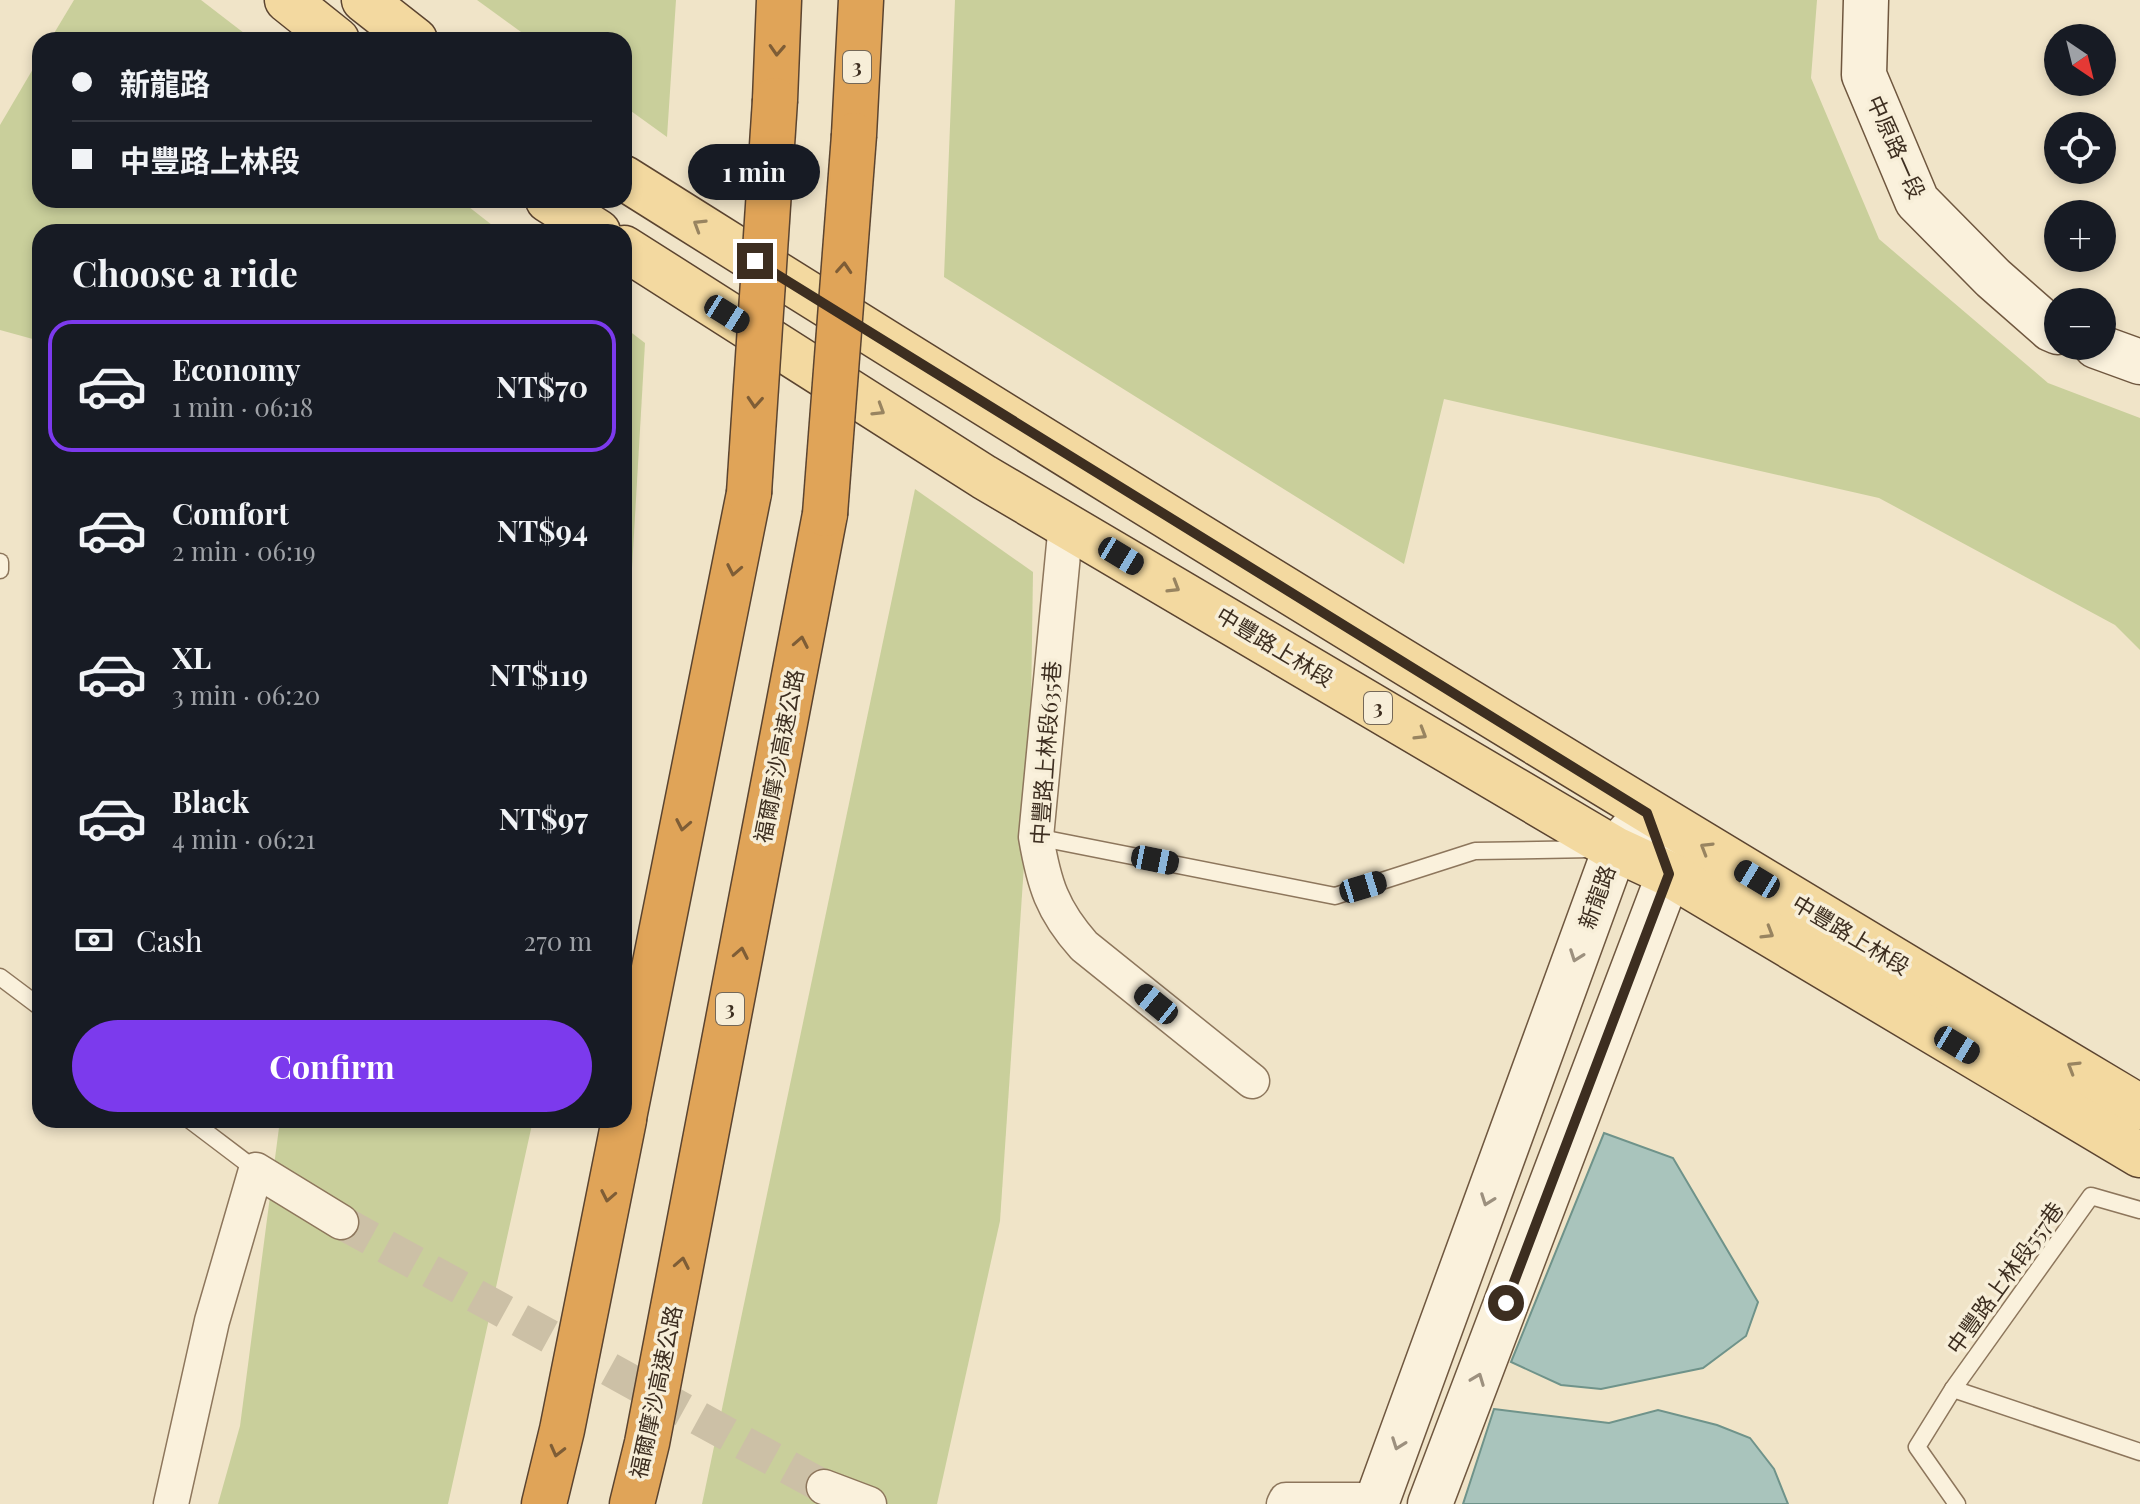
<!DOCTYPE html>
<meta charset="utf-8">
<style>
body{margin:0;font-family:"Playfair Display","Noto Sans TC",serif;background:#20242c;color:#f1f3f6;height:100vh;display:flex;flex-direction:column;font-size:30px;white-space:nowrap}
*{box-sizing:border-box;margin:0}
p{font-size:26px;color:#9ea1a6}
.icon{flex:none;width:44px;height:44px;fill:none;stroke:currentColor;stroke-width:2;stroke-linecap:round;stroke-linejoin:round}
.map{position:relative;flex:1;overflow:hidden}
.side{position:absolute;left:32px;top:224px;width:600px;height:904px;display:flex;flex-direction:column;background:#171b24;border-radius:24px;box-shadow:0 4px 12px #0003}
.side>*{flex:none}
.hud{position:absolute;left:32px;top:32px;width:600px;height:176px;border-radius:24px;box-shadow:0 4px 12px #0003;display:grid;align-content:center;height:176px;padding:0 40px;background:#171b24}
.needle{width:52px;rotate:145deg}
.buttons{position:absolute;left:2044px;top:24px;display:grid;gap:16px}
.buttons a{display:grid;place-items:center;width:72px;height:72px;border-radius:50%;background:#171b24;box-shadow:0 4px 12px #0003;font-size:40px}
.end{position:absolute;width:36px;height:36px;margin:-18px;border:10px solid #3d2e20;background:#fff;box-shadow:0 0 0 4px #fff}
.from{border-radius:50%}
.bubble{position:absolute;height:56px;border-radius:28px;background:#171b24;box-shadow:0 4px 12px #0003;font-size:26px;font-weight:700;line-height:56px;text-align:center}
.car{position:absolute;width:24px;height:48px;margin:-24px -12px;border-radius:10px;box-shadow:0 0 6px 2px #0007;background:linear-gradient(#222 24%,#8ab4d8 0 40%,#222 0 76%,#8ab4d8 0 86%,#222 0)}
.hud b{display:flex;align-items:center;gap:28px;height:76px;font-size:30px}
.hud b+b{border-top:2px solid #363941}
.hud i{width:20px;height:20px;background:#f1f3f6}
ul{padding:0;list-style:none}
li{display:flex;align-items:center;gap:24px;height:132px;margin:0 16px 12px;padding:0 24px;border:4px solid transparent;border-radius:24px}
li div{flex:1}
li b{display:block;font-size:30px}
li em{font-style:normal;font-weight:700}
li.selected{border-color:#7c3aed}
li>.icon{width:72px;height:72px;stroke-width:1.5}
h2{padding:0 40px;font-size:36px;line-height:96px}
.pay{display:flex;align-items:center;gap:20px;height:88px;padding:0 40px;font-size:30px}
.pay p{margin-inline-start:auto}
.action{display:flex;gap:16px;margin-top:auto;padding:16px 40px}
.action a{flex:1;height:92px;border-radius:48px;background:#7c3aed;color:#fff;font-size:32px;font-weight:700;line-height:92px;text-align:center}
.map>svg:first-child{display:block}
</style>
<div class="map">
<svg width="2140" height="1504" viewBox="0 0 2140 1504">
<rect width="100%" height="100%" fill="#f0e4c8"/>
<!-- green -->
<g fill="#c9cf9b">
<path d="M 74,0 L 201,0 L 253,40 L 50,40 Z"/>
<path d="M 477,0 L 676,0 L 667,137 L 624,106 L 624,40 L 532,40 Z"/>
<path d="M 955,0 L 1817,0 L 1811,78 L 1879,239 L 2048,383 L 2140,418 L 2140,650 L 2115,625 L 1879,498 L 1444,399 L 1404,564 L 944,277 Z"/>
<path d="M 40,57 L 40,200 L 460,200 L 501,232 L 40,232 L 40,341 L 0,330 L 0,125 Z"/>
<path d="M 624,327 L 645,343 L 624,707 Z"/>
<path d="M 915,489 L 1033,572 L 1030,776 L 1000,1221 L 937,1504 L 702,1504 Z"/>
<path d="M 280,1120 L 533,1120 L 448,1504 L 218,1504 L 240,1426 Z"/>
</g>
<!-- water -->
<g fill="#a9c4bc" stroke="#6f938a" stroke-width="2">
<path d="M 1604,1133 L 1673,1158 L 1758,1302 L 1746,1336 L 1703,1368 L 1601,1389 L 1561,1385 L 1511,1362 Z"/>
<path d="M 1494,1409 L 1609,1423 L 1658,1410 L 1717,1425 L 1750,1438 L 1774,1469 L 1788,1504 L 1463,1504 Z"/>
</g>
<g fill="none" stroke-linecap="round" stroke-linejoin="round">
<!-- street-tunnel -->
<path stroke="#ccc0a6" stroke-width="34" stroke-dasharray="34 17" stroke-linecap="butt" d="M 341,1222 L 824,1487"/>
<!-- lane casing -->
<g stroke="#8d765c" stroke-width="19">
<g id="lane">
<path d="M 0,562 L 0,570"/>
<path d="M 1036,837 L 1335,896 L 1475,851 L 1593,849"/>
<path d="M 0,977 L 40,1007"/>
<path d="M 190,1120 L 256,1170"/>
<path d="M 1953,1389 L 2140,1452"/>
<path d="M 1957,1504 L 1917,1447 L 1953,1389 L 2091,1196 L 2140,1210"/>
</g>
</g>
<!-- street casing -->
<g stroke="#8d765c" stroke-width="37">
<g id="street">
<path d="M 1066,523 L 1036,837 C 1044,884 1052,910 1084,946 L 1252,1081"/>
<path d="M 824,1487 L 869,1504"/>
<path d="M 171,1504 L 212,1321 L 256,1170 L 341,1222"/>
<path d="M 1284,1504 L 1286,1500 L 1377,1500"/>
</g>
</g>
<!-- secondary casing -->
<g stroke="#6f573f" stroke-width="47">
<g id="secondary">
<path d="M 1866,0 L 1864,75 L 1917,201 L 1993,278 L 2051,329 L 2058,332"/>
<path d="M 2096,346 L 2140,362"/>
<path d="M 1376,1504 L 1615,849 L 1647,813 L 1669,874 L 1430,1504"/>
</g>
</g>
<!-- primary casing -->
<g stroke="#5b4430" stroke-width="47">
<g id="primary">
<path d="M 287,0 L 337,40"/>
<path d="M 364,0 L 415,40"/>
<path d="M 624,178 C 1126,494 1631,803 2140,1107"/>
<path d="M 548,200 L 598,232"/>
<path d="M 624,248 L 984,477 L 1615,849 L 1669,874 L 2140,1155"/>
</g>
</g>
<!-- highway casing -->
<g stroke="#5b4430" stroke-width="47">
<g id="highway">
<path d="M 775,100 L 779,0"/>
<path d="M 854,135 L 861,0"/>
<path d="M 624,1118 L 749,493"/>
<path d="M 544,1504 L 562,1430 L 624,1120"/>
<path d="M 632,1504 L 647,1443 L 825,514"/>
</g>
</g>
<!-- lane -->
<use href="#lane" stroke="#faf1dc" stroke-width="16"/>
<!-- street -->
<use href="#street" stroke="#faf1dc" stroke-width="34"/>
<!-- secondary -->
<use href="#secondary" stroke="#faf1dc" stroke-width="44"/>
<!-- primary -->
<use href="#primary" stroke="#f3d9a0" stroke-width="44"/>
<!-- highway -->
<use href="#highway" stroke="#e0a458" stroke-width="44"/>
<!-- highway-bridge casing -->
<g stroke="#5b4430" stroke-width="47" stroke-linecap="butt">
<g id="highway-bridge">
<path d="M 749,493 L 775,100"/>
<path d="M 825,514 L 854,135"/>
</g>
</g>
<!-- highway-bridge -->
<use href="#highway-bridge" stroke="#e0a458" stroke-width="44"/>
</g>
<!-- one-way arrows -->
<defs><path id="oneway-chevron" d="M-2-3.5L2.5 0L-2 3.5" fill="none" stroke-width="1.6" stroke-linecap="round" stroke-linejoin="round" transform="scale(2)"/></defs>
<g stroke="#7e5d36">
<use href="#oneway-chevron" transform="translate(777 50) rotate(93)"/>
<use href="#oneway-chevron" transform="translate(844 268) rotate(-86)"/>
<use href="#oneway-chevron" transform="translate(755 402) rotate(94)"/>
<use href="#oneway-chevron" transform="translate(734 570) rotate(101)"/>
<use href="#oneway-chevron" transform="translate(801 642) rotate(-79)"/>
<use href="#oneway-chevron" transform="translate(683 825) rotate(101)"/>
<use href="#oneway-chevron" transform="translate(741 953) rotate(-79)"/>
<use href="#oneway-chevron" transform="translate(608 1196) rotate(101)"/>
<use href="#oneway-chevron" transform="translate(682 1263) rotate(-79)"/>
<use href="#oneway-chevron" transform="translate(557 1451) rotate(104)"/>
</g>
<g stroke="#988460">
<use href="#oneway-chevron" transform="translate(699 225) rotate(-148)"/>
<use href="#oneway-chevron" transform="translate(879 410) rotate(32)"/>
<use href="#oneway-chevron" transform="translate(1174 587) rotate(31)"/>
<use href="#oneway-chevron" transform="translate(1421 734) rotate(31)"/>
<use href="#oneway-chevron" transform="translate(1706 848) rotate(-149)"/>
<use href="#oneway-chevron" transform="translate(1768 933) rotate(31)"/>
<use href="#oneway-chevron" transform="translate(2073 1067) rotate(-149)"/>
</g>
<g stroke="#9c907e">
<use href="#oneway-chevron" transform="translate(1576 956) rotate(110)"/>
<use href="#oneway-chevron" transform="translate(1487 1200) rotate(110)"/>
<use href="#oneway-chevron" transform="translate(1478 1379) rotate(-69)"/>
<use href="#oneway-chevron" transform="translate(1398 1444) rotate(110)"/>
</g>
<g fill="none" stroke-linecap="round" stroke-linejoin="round">
<!-- route -->
<path stroke="#3d2e20" stroke-width="10" d="M 755,261 L 1647,813 L 1669,874 L 1506,1303"/>
</g>
<g text-anchor="middle" stroke-width="7" stroke-linejoin="round" paint-order="stroke">
<!-- shield labels -->
<g fill="#f7eed8" stroke="#756857" stroke-width="2">
<rect x="843" y="51" width="28" height="32" rx="6"/>
<rect x="1364" y="692" width="28" height="32" rx="6"/>
<rect x="716" y="993" width="28" height="32" rx="6"/>
</g>
<g font-size="20" font-weight="bold" fill="#3d2e20">
<text x="857" y="74">3</text>
<text x="1378" y="715">3</text>
<text x="730" y="1016">3</text>
</g>
<!-- street labels -->
<g font-size="22" fill="#3d2e20" stroke="#f7eed8">
<text transform="translate(1896 147) rotate(66)" y="8">中原路一段</text>
<text transform="translate(1275 647) rotate(31)" y="8">中豐路上林段</text>
<text transform="translate(1046 753) rotate(-86)" y="8">中豐路上林段635巷</text>
<text transform="translate(779 756) rotate(-79)" y="8">福爾摩沙高速公路</text>
<text transform="translate(1597 897) rotate(-70)" y="8">新龍路</text>
<text transform="translate(1851 935) rotate(31)" y="8">中豐路上林段</text>
<text transform="translate(2005 1278) rotate(-54)" y="8">中豐路上林段557巷</text>
<text transform="translate(656 1392) rotate(-78)" y="8">福爾摩沙高速公路</text>
</g>
</g>
</svg>
<div class="buttons">
<a><svg class="needle" viewBox="-14 -14 28 28"><path d="M0-13l5 13h-10z" fill="#e53935"/><path d="M0 13l5-13h-10z" fill="#9ea1a6"/></svg></a>
<a><svg class="icon" aria-label="locate" viewBox="0 0 24 24"><circle cx="12" cy="12" r="6"/><path d="M12 2v4M12 18v4M2 12h4M18 12h4"/></svg></a>
<a>+</a>
<a>−</a>
</div>
<i class="end from" style="left:1506px;top:1303px"></i>
<i class="end" style="left:755px;top:261px"></i>
<div class="bubble" style="left:688px;top:144px;width:132px">1 min</div>
<i class="car" style="left:727px;top:314px;rotate:122deg"></i>
<i class="car" style="left:1121px;top:556px;rotate:121deg"></i>
<i class="car" style="left:1155px;top:860px;rotate:101deg"></i>
<i class="car" style="left:1757px;top:879px;rotate:301deg"></i>
<i class="car" style="left:1363px;top:887px;rotate:73deg"></i>
<i class="car" style="left:1156px;top:1004px;rotate:309deg"></i>
<i class="car" style="left:1957px;top:1045px;rotate:121deg"></i>
<div class="hud">
<b><i class="from"></i>新龍路</b>
<b><i></i>中豐路上林段</b>
</div>
<section class="side">
<h2>Choose a ride</h2>
<ul>
<li class="selected"><svg class="icon" aria-label="car" viewBox="0 0 24 24"><path d="M5 17H2v-5l4-1 3-4h7l3 4 3 1v5h-3M9 17h6M6 11h13"/><circle cx="7" cy="17" r="2"/><circle cx="17" cy="17" r="2"/></svg><div><b>Economy</b><p>1 min · 06:18</p></div><em>NT$70</em></li>
<li><svg class="icon" aria-label="car" viewBox="0 0 24 24"><path d="M5 17H2v-5l4-1 3-4h7l3 4 3 1v5h-3M9 17h6M6 11h13"/><circle cx="7" cy="17" r="2"/><circle cx="17" cy="17" r="2"/></svg><div><b>Comfort</b><p>2 min · 06:19</p></div><em>NT$94</em></li>
<li><svg class="icon" aria-label="car" viewBox="0 0 24 24"><path d="M5 17H2v-5l4-1 3-4h7l3 4 3 1v5h-3M9 17h6M6 11h13"/><circle cx="7" cy="17" r="2"/><circle cx="17" cy="17" r="2"/></svg><div><b>XL</b><p>3 min · 06:20</p></div><em>NT$119</em></li>
<li><svg class="icon" aria-label="car" viewBox="0 0 24 24"><path d="M5 17H2v-5l4-1 3-4h7l3 4 3 1v5h-3M9 17h6M6 11h13"/><circle cx="7" cy="17" r="2"/><circle cx="17" cy="17" r="2"/></svg><div><b>Black</b><p>4 min · 06:21</p></div><em>NT$97</em></li>
</ul>
<div class="pay"><svg class="icon" aria-label="cash" viewBox="0 0 24 24"><path d="M3 7h18v10H3z"/><circle cx="12" cy="12" r="2"/></svg>Cash<p>270 m</p></div>
<div class="action"><a>Confirm</a></div>
</section>
</div>
